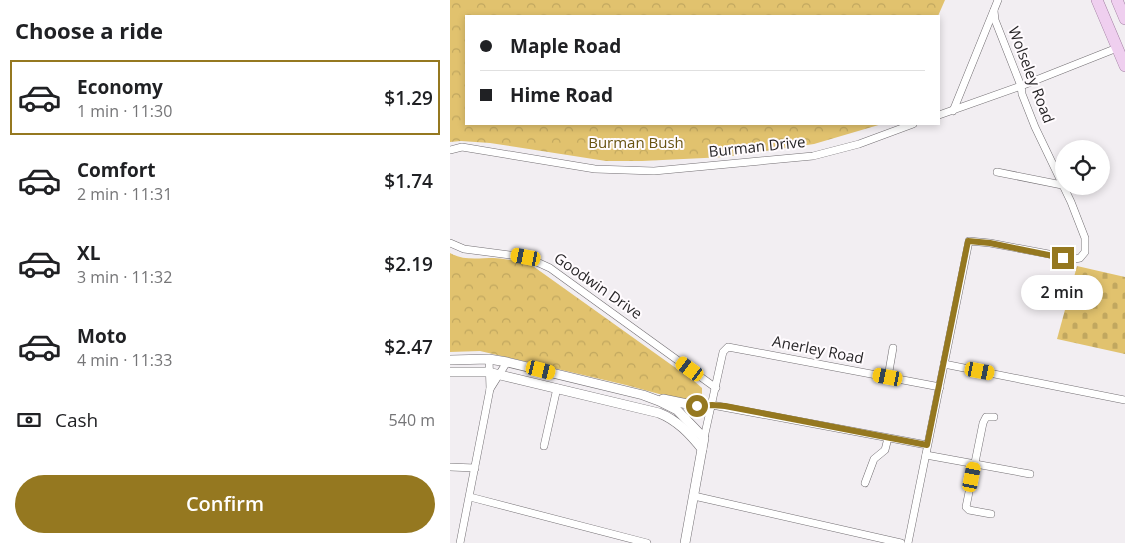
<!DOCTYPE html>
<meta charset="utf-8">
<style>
body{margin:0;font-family:"Open Sans",sans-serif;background:#f2f2f2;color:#202124;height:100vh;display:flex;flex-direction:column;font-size:19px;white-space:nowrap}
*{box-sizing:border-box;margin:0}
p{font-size:16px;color:#757577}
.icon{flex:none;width:28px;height:28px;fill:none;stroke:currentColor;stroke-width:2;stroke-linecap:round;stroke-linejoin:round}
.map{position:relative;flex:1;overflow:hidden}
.side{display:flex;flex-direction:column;background:#fff;width:450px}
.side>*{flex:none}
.hud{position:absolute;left:15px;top:15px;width:475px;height:110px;border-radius:0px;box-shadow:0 2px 8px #0003;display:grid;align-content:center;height:110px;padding:0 15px;background:#fff}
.controls{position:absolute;left:605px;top:140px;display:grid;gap:10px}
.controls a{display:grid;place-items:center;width:55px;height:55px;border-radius:50%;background:#fff;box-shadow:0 2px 8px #0003;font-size:25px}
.end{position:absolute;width:22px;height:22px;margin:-11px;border:6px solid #957820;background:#fff;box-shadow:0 0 0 2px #fff}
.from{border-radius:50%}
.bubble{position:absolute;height:35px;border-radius:18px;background:#fff;box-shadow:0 2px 8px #0003;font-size:16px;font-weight:600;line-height:35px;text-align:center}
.car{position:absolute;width:15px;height:30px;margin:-15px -8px;border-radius:6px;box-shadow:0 0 4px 1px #0007;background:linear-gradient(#f5c518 24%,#345 0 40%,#f5c518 0 76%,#345 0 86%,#f5c518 0)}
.hud b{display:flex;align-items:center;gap:18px;height:48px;font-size:19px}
.hud b+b{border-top:1px solid #e0e0e0}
.hud i{width:12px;height:12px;background:#202124}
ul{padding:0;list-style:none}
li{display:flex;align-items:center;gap:15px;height:75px;margin:0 10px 8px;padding:0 5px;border:2px solid transparent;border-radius:0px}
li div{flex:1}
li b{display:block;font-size:19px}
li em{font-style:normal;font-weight:600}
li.selected{border-color:#957820}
li>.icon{width:45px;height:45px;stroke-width:1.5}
h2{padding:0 15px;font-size:22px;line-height:60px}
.pay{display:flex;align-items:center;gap:12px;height:55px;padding:0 15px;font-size:19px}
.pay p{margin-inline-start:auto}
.primary-button{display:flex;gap:10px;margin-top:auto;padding:10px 15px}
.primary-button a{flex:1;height:58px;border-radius:30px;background:#957820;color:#fff;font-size:20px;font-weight:600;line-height:58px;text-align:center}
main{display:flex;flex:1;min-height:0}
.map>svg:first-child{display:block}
</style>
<main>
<section class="side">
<h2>Choose a ride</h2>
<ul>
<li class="selected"><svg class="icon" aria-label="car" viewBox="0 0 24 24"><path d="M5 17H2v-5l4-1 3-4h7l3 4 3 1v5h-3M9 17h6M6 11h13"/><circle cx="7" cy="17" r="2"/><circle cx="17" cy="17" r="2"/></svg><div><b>Economy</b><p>1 min · 11:30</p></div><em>$1.29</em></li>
<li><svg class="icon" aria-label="car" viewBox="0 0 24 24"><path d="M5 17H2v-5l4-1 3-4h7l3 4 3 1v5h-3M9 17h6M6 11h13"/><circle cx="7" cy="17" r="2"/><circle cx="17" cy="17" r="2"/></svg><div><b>Comfort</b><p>2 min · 11:31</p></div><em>$1.74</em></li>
<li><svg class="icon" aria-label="car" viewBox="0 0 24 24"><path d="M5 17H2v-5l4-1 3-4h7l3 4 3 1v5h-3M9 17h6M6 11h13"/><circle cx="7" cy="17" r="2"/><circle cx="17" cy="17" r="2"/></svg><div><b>XL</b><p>3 min · 11:32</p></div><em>$2.19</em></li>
<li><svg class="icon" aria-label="car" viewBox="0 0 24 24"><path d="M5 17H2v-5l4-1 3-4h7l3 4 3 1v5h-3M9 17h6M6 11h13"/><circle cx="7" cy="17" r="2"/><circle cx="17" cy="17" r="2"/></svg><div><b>Moto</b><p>4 min · 11:33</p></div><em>$2.47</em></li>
</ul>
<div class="pay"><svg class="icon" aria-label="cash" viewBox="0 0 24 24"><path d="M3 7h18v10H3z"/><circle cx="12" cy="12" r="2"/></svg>Cash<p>540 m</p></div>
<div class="primary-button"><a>Confirm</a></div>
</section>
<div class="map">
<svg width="675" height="543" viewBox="0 0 675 543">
<defs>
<pattern id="cemetery-stones" width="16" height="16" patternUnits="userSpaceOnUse" patternTransform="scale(1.25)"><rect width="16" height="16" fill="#e1c26e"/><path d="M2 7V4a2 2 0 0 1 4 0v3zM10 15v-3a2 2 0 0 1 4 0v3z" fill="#c1a75f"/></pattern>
<pattern id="park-crowns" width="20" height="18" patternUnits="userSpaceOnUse" patternTransform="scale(1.25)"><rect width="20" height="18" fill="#e1c26e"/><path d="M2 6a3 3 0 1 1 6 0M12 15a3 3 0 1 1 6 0" fill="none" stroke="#c1a75f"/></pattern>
</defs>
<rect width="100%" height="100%" fill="#f2eef2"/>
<!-- cemetery -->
<path fill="url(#cemetery-stones)" d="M 627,266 L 675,277 L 675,354 L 607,339 Z"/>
<!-- park -->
<g fill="url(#park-crowns)">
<path d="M 0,0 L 495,0 L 488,16 L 16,16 L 16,124 L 432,124 L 364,144 L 275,157 L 192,161 L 156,161 L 40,143 L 11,141 L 0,142 Z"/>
<path d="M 0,253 C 14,261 28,258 44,258 C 56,259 68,261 80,264 L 244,381 L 252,388 L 252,401 L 246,404 L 176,385 L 30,351 L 0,352 Z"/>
</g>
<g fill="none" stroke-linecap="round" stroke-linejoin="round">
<!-- minor casing -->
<g stroke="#736f73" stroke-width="8">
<g id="minor">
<path d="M 503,111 L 548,0"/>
<path d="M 489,115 L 571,86 L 667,48"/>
<path d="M 0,150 L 12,147 L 145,169 L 204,171 L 363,156 L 409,144 L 463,124"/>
<path d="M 547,172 L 612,185"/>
<path d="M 0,243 L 14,249 L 76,257 L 100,268 L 266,388"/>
<path d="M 494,364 L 675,400"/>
<path d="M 438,377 L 443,348"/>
<path d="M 40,389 L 57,362"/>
<path d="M 262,405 L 477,445"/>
<path d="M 254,438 L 273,352 L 278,347 L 490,387"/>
<path d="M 94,446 L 107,388"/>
<path d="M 476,455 L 580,474"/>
<path d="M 0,467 L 25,468"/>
<path d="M 415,483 L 424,459 L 435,450 L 438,438"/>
<path d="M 244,496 L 451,543"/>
<path d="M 20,497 L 197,543"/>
<path d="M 541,514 L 519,510 L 516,507 L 533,423 L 536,417 L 544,417"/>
<path d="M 10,543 L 40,389 L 39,359"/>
<path d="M 458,543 L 519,241 L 540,243 L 625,259 L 630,258 L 635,252 L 635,238 L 621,202 L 585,127 L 572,94 L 571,86 L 545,20 L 544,11"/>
</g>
</g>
<!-- tertiary casing -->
<g stroke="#736f73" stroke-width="10">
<g id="tertiary">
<path d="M 0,360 L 39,359 L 57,362 L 193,395 L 209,401 L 227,410 L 254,438 L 235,543"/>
<path d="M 0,372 L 38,372 L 209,413 C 227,420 240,434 252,449"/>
<path d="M 213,399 L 247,406 L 262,405"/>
</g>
</g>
<!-- primary casing -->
<g stroke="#a27fa2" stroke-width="12">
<g id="primary">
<path d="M 647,0 L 675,66"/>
<path d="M 667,0 L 675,19"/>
</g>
</g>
<!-- minor -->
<use href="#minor" stroke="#fff" stroke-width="7"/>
<!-- tertiary -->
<use href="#tertiary" stroke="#fff" stroke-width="9"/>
<!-- primary -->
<use href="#primary" stroke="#efcfef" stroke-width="11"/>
</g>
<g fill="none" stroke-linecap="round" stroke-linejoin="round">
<!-- route -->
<path stroke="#957820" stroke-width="6" d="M 247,406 L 262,405 L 275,406 L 477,445 L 518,241 L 540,243 L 613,258"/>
</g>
<g text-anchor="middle" stroke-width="4" stroke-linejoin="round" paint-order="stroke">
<!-- street labels -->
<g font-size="15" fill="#272527" stroke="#fffbfe">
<text transform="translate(581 75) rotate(69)" y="5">Wolseley Road</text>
<text transform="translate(307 147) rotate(-6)" y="5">Burman Drive</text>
<text transform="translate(148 286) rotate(35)" y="5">Goodwin Drive</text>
<text transform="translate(368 350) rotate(11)" y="5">Anerley Road</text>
</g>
<!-- park labels -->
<g font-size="15" fill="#685312" stroke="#fffbfe">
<text x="186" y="148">Burman Bush</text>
</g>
</g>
</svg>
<div class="controls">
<a><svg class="icon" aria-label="locate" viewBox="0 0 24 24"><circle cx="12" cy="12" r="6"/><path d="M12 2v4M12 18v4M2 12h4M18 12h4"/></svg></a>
</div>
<i class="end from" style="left:247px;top:406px"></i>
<i class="end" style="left:613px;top:258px"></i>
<div class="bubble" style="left:571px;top:275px;width:82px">2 min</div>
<i class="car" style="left:76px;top:257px;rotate:281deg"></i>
<i class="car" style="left:240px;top:369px;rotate:306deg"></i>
<i class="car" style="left:91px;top:370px;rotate:104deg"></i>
<i class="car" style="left:530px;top:371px;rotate:101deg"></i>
<i class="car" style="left:438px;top:377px;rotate:281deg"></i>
<i class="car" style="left:522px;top:477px;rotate:11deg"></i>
<div class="hud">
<b><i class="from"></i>Maple Road</b>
<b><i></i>Hime Road</b>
</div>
</div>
</main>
